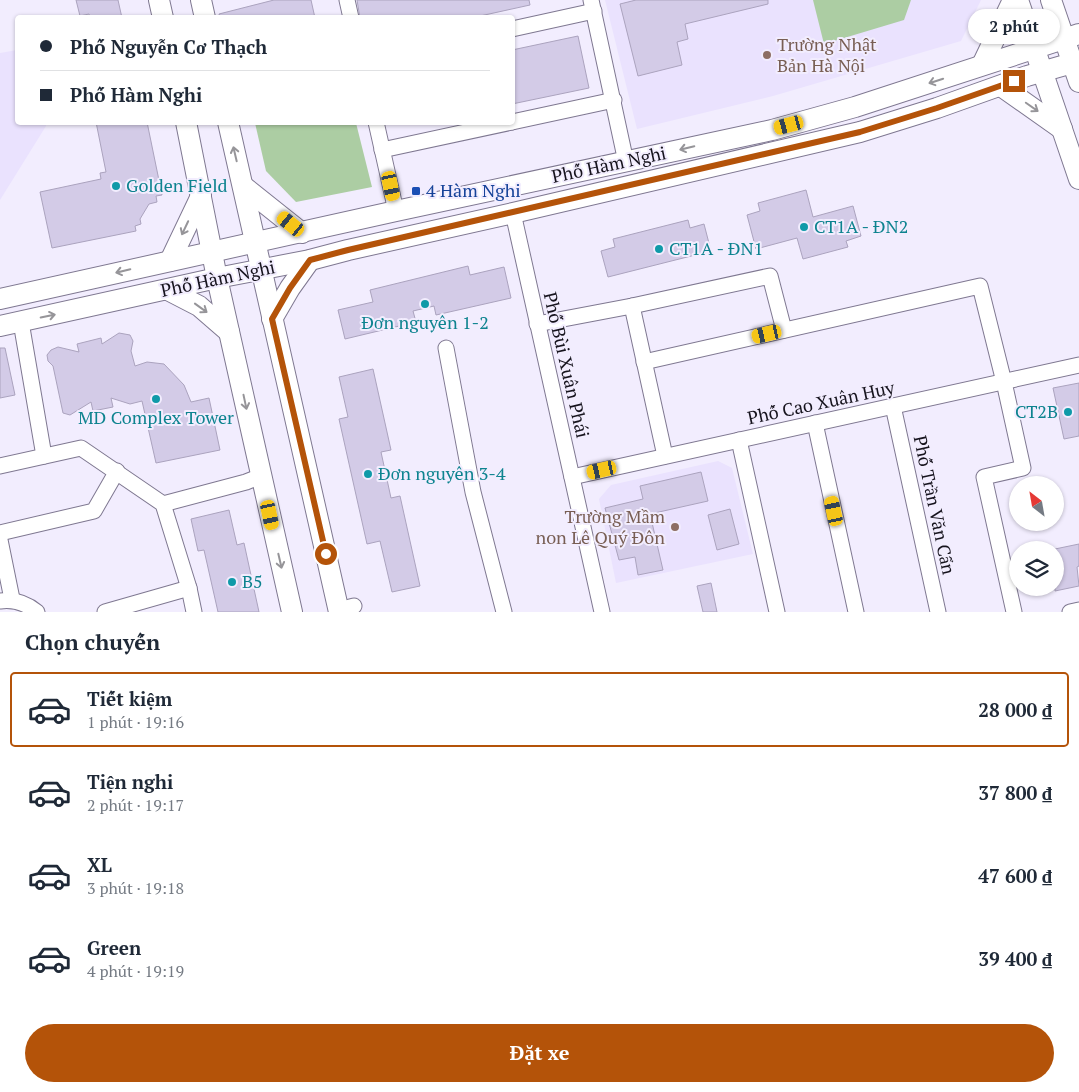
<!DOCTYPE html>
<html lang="vi">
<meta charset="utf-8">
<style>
body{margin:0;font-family:"PT Serif",serif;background:#f6f6f7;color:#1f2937;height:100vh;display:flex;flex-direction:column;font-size:19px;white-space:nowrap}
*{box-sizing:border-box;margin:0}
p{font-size:16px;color:#747a83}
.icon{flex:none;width:28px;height:28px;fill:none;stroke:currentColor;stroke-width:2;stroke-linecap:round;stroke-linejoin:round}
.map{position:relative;height:612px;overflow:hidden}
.details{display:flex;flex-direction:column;background:#fff;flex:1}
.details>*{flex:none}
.banner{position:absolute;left:15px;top:15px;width:500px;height:110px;border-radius:5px;box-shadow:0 1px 4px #0004;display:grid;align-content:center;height:110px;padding:0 25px;background:#fff}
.needle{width:32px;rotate:329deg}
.buttons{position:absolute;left:1009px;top:476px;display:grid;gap:10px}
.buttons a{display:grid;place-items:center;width:55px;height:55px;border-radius:50%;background:#fff;box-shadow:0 1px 4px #0004;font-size:25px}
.end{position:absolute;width:22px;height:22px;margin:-11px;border:6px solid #b45309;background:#fff;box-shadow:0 0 0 2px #fff}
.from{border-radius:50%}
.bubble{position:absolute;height:35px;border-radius:18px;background:#fff;box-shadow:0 1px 4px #0004;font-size:16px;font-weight:600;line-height:35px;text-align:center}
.car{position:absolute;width:15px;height:30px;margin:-15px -8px;border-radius:6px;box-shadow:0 0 4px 1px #0007;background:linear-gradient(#f5c518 24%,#345 0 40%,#f5c518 0 76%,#345 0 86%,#f5c518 0)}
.banner b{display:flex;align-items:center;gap:18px;height:48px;font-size:19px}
.banner b+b{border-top:1px solid #e0e1e3}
.banner i{width:12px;height:12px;background:#1f2937}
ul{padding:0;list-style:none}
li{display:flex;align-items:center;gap:15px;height:75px;margin:0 10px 8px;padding:0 15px;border:2px solid transparent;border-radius:5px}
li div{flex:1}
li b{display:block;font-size:19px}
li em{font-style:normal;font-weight:600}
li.current{border-color:#b45309}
li>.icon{width:45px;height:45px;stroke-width:1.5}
h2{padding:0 25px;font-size:22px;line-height:60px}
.action{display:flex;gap:10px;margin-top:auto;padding:10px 25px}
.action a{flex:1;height:58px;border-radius:30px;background:#b45309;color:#fff;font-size:20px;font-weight:600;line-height:58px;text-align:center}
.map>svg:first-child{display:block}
</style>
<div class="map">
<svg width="1079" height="612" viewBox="0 0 1079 612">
<rect width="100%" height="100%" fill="#f2edfe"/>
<!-- built -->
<g fill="#eae2fe">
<path d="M 605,0 L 981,0 L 961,41 L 773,96 L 637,129 Z"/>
<path d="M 17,50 L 18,122 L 46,123 L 46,126 L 0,200 L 0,53 Z"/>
<path d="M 718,461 L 732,468 L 753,554 L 616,583 L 599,499 L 611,485 Z"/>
</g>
<!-- green -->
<g fill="#accda3">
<path d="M 813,0 L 911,0 L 904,20 L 824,44 Z"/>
<path d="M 255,123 L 356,123 L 372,187 L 296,202 L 266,171 Z"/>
</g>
<!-- building -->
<g fill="#d3cbe7" stroke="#aba3be">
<path d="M 76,0 L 118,0 L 122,18 L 90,18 L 89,14 L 80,16 Z"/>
<path d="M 274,0 L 311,0 L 315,18 L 220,18 L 219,14 Z"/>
<path d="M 357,0 L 529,0 L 530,5 L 471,18 L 360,18 Z"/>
<path d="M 636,0 L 768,0 L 768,4 L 685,24 L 688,39 L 677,42 L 682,65 L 638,76 L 620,4 Z"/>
<path d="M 578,36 L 589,88 L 512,104 L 512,50 Z"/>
<path d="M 96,122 L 147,122 L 162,195 L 156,196 L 157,202 L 149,204 L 140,219 L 141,224 L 135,226 L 136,231 L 52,248 L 40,192 L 101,179 L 100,173 L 106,172 Z"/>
<path d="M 806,190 L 813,217 L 853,206 L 861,236 L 846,241 L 848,247 L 803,259 L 797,238 L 756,249 L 747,215 L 760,211 L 758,203 Z"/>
<path d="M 688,220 L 690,228 L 704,224 L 711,251 L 608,277 L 601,251 L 615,247 L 613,239 Z"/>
<path d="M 468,266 L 470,275 L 504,267 L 511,298 L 436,315 L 434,306 L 413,311 L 416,322 L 345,339 L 338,310 L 373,302 L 370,290 Z"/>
<path d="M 119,333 L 130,335 L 133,341 L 131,351 L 135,366 L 147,362 L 164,364 L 184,385 L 191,402 L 209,398 L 220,450 L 156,463 L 142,401 L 130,404 L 111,398 L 113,407 L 93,411 L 91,402 L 70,415 L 63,413 L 53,366 L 48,361 L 47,355 L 51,350 L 58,347 L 79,352 L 77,344 L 101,338 L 102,344 Z"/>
<path d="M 0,348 L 5,348 L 15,395 L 0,398 Z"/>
<path d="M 373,369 L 391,450 L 381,452 L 391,498 L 400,496 L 420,586 L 392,592 L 380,541 L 367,544 L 339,419 L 348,417 L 339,377 Z"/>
<path d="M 1079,383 L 1079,436 L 1064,439 L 1053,388 Z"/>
<path d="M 701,472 L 708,501 L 650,514 L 663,570 L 638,575 L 635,557 L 619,560 L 605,508 L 643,499 L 640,486 Z"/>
<path d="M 730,509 L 739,544 L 717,550 L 708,515 Z"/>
<path d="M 229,510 L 237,545 L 244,543 L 259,612 L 218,612 L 204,550 L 198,551 L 191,519 Z"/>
<path d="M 1079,544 L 1079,566 L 1077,567 L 1079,586 L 1055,591 L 1055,549 Z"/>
<path d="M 711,583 L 717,612 L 703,612 L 697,586 Z"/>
</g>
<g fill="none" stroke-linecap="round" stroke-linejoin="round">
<!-- street casing -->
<g stroke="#7f7891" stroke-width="17">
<g id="street">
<path d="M 347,0 L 351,18"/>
<path d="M 591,0 L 626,162"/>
<path d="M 512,29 L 594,11"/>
<path d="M 376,122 L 396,211"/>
<path d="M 512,122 L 614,100"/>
<path d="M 382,150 L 512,122"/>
<path d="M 513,213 L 602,612"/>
<path d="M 632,306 L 665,456"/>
<path d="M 21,322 L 44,456"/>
<path d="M 537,324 L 632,306 L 770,276 L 784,330"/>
<path d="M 446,348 L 473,492 L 504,612"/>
<path d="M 644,362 L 980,286 L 1004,382 L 1023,468 L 984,477 L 1014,612"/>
<path d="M 893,406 L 938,612"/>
<path d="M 815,423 L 856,612"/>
<path d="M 739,440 L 777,612"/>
<path d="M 0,466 L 81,448 L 163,504 L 189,588 L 194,612"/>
<path d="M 572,477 L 1079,365"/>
<path d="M 163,504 L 246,482 L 261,476"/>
<path d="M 0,533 L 94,511 L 117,471"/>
<path d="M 0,540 L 12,599"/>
<path d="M 0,601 C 14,599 26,603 37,612"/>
<path d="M 338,610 L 354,606"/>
<path d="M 105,612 L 189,588"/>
<path d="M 1070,612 L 1079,610"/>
</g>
</g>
<!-- secondary casing -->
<g stroke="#7f7891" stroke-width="22">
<g id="secondary">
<path d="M 159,0 L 163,18"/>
<path d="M 201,0 L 205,18"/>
<path d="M 1018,0 L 1079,179"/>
<path d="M 1051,0 L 1079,82"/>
<path d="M 982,65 L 1013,0"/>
<path d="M 1001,86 L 1062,129"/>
<path d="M 186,122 L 217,278 L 292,612"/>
<path d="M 228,122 L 339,612"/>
<path d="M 243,186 L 302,233"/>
<path d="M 170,261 L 201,196"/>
<path d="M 168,290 L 199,306 L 229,332"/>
<path d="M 0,299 L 396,211 L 772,130 L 855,107 L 1079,34"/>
<path d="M 272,319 L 290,288 L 310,260"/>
<path d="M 0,326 L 217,278 L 310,260 L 348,250 L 513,213 L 860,132 L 937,108 L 1027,76 L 1079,61"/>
</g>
</g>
<!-- street -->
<use href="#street" stroke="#fff" stroke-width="15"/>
<!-- secondary -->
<use href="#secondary" stroke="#fff" stroke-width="20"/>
</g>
<!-- one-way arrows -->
<defs><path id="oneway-shaft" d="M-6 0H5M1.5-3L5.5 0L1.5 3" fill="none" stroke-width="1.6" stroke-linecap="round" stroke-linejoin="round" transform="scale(1.25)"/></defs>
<g stroke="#969599">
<use href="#oneway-shaft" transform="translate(936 81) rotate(162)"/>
<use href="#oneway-shaft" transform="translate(1032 107) rotate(35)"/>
<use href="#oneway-shaft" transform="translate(687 148) rotate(167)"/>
<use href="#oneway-shaft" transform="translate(235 154) rotate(-103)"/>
<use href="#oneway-shaft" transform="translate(185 228) rotate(115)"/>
<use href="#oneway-shaft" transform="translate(123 271) rotate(167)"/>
<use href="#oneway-shaft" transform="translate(201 308) rotate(36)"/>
<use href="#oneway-shaft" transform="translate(48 316) rotate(-12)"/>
<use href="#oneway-shaft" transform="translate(245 402) rotate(78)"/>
<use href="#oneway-shaft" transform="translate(280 561) rotate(77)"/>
</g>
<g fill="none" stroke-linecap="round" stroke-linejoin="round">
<!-- route -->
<path stroke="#b45309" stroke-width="6" d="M 326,554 L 272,319 L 290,288 L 310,260 L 348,250 L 860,132 L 937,108 L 1014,81"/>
</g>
<!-- markers -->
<g fill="#8d6e63" stroke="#f2edfe" stroke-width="2">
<circle cx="767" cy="55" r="5"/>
<circle cx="675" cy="527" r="5"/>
</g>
<g fill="#0f9aa8" stroke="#f2edfe" stroke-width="2">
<circle cx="116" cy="186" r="5"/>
<circle cx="804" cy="227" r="5"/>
<circle cx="659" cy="249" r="5"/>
<circle cx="425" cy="304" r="5"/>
<circle cx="156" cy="399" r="5"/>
<circle cx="1068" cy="412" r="5"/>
<circle cx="368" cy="474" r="5"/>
<circle cx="232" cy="582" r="5"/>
</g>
<rect fill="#1a4fb4" stroke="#f2edfe" stroke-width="2" x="411" y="186" width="10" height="10" rx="2.5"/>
<g text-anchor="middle" stroke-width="4" stroke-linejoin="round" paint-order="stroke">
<!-- education labels -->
<g font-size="18" fill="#785e54" stroke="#f2edfe" text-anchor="start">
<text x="777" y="51">Trường Nhật<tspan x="777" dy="21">Bản Hà Nội</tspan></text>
<text x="665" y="523" text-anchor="end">Trường Mầm<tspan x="665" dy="21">non Lê Quý Đôn</tspan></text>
</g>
<!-- street labels -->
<g font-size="18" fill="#16131d" stroke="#f2edfe">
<text transform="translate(609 165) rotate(-12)" y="6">Phố Hàm Nghi</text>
<text transform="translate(218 279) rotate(-12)" y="6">Phố Hàm Nghi</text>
<text transform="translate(566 365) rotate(77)" y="6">Phố Bùi Xuân Phái</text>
<text transform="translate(821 403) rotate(-12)" y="6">Phố Cao Xuân Huy</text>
<text transform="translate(934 505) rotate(78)" y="6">Phố Trần Văn Cẩn</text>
</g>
<!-- culture labels -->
<g font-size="18" fill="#0d838f" stroke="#f2edfe" text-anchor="start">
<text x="126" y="192">Golden Field</text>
<text x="814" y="233">CT1A - ĐN2</text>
<text x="669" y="255">CT1A - ĐN1</text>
<text x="425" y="329" text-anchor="middle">Đơn nguyên 1-2</text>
<text x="1058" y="418" text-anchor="end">CT2B</text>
<text x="156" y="424" text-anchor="middle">MD Complex Tower</text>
<text x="378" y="480">Đơn nguyên 3-4</text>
<text x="242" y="588">B5</text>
</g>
<!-- transit labels -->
<g font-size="18" fill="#164399" stroke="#f2edfe" text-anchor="start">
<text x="426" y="197">4 Hàm Nghi</text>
</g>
</g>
</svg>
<div class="buttons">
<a><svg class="needle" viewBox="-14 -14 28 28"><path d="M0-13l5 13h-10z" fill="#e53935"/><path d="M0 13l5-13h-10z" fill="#747a83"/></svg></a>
<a><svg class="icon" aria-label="layers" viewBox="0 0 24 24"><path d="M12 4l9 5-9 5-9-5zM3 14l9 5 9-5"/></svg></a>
</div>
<i class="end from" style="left:326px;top:554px"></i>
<i class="end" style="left:1014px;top:81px"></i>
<div class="bubble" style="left:968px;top:9px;width:92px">2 phút</div>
<i class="car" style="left:789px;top:125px;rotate:255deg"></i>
<i class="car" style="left:391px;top:186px;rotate:168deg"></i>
<i class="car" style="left:291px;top:224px;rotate:309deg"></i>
<i class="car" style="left:767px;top:334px;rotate:257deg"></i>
<i class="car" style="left:602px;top:470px;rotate:257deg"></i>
<i class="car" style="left:834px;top:511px;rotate:348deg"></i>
<i class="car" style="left:270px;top:515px;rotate:168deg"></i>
<div class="banner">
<b><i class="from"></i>Phố Nguyễn Cơ Thạch</b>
<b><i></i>Phố Hàm Nghi</b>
</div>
</div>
<section class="details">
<h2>Chọn chuyến</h2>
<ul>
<li class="current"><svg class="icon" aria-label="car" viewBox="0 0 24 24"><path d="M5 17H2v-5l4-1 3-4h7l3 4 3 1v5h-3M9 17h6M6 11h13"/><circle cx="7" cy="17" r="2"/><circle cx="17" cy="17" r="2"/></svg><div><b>Tiết kiệm</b><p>1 phút · 19:16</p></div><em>28 000 ₫</em></li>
<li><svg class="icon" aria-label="car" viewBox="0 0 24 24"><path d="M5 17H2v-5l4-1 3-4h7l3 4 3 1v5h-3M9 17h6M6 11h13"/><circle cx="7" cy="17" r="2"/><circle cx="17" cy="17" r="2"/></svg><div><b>Tiện nghi</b><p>2 phút · 19:17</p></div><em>37 800 ₫</em></li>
<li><svg class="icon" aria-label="car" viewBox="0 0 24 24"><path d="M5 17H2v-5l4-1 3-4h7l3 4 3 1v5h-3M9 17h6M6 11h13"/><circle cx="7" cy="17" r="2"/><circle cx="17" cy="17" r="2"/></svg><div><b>XL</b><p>3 phút · 19:18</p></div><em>47 600 ₫</em></li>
<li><svg class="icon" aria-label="car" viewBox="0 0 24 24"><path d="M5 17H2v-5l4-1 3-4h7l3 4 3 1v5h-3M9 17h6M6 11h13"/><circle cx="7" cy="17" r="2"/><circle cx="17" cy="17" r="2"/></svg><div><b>Green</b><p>4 phút · 19:19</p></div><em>39 400 ₫</em></li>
</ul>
<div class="action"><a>Đặt xe</a></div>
</section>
